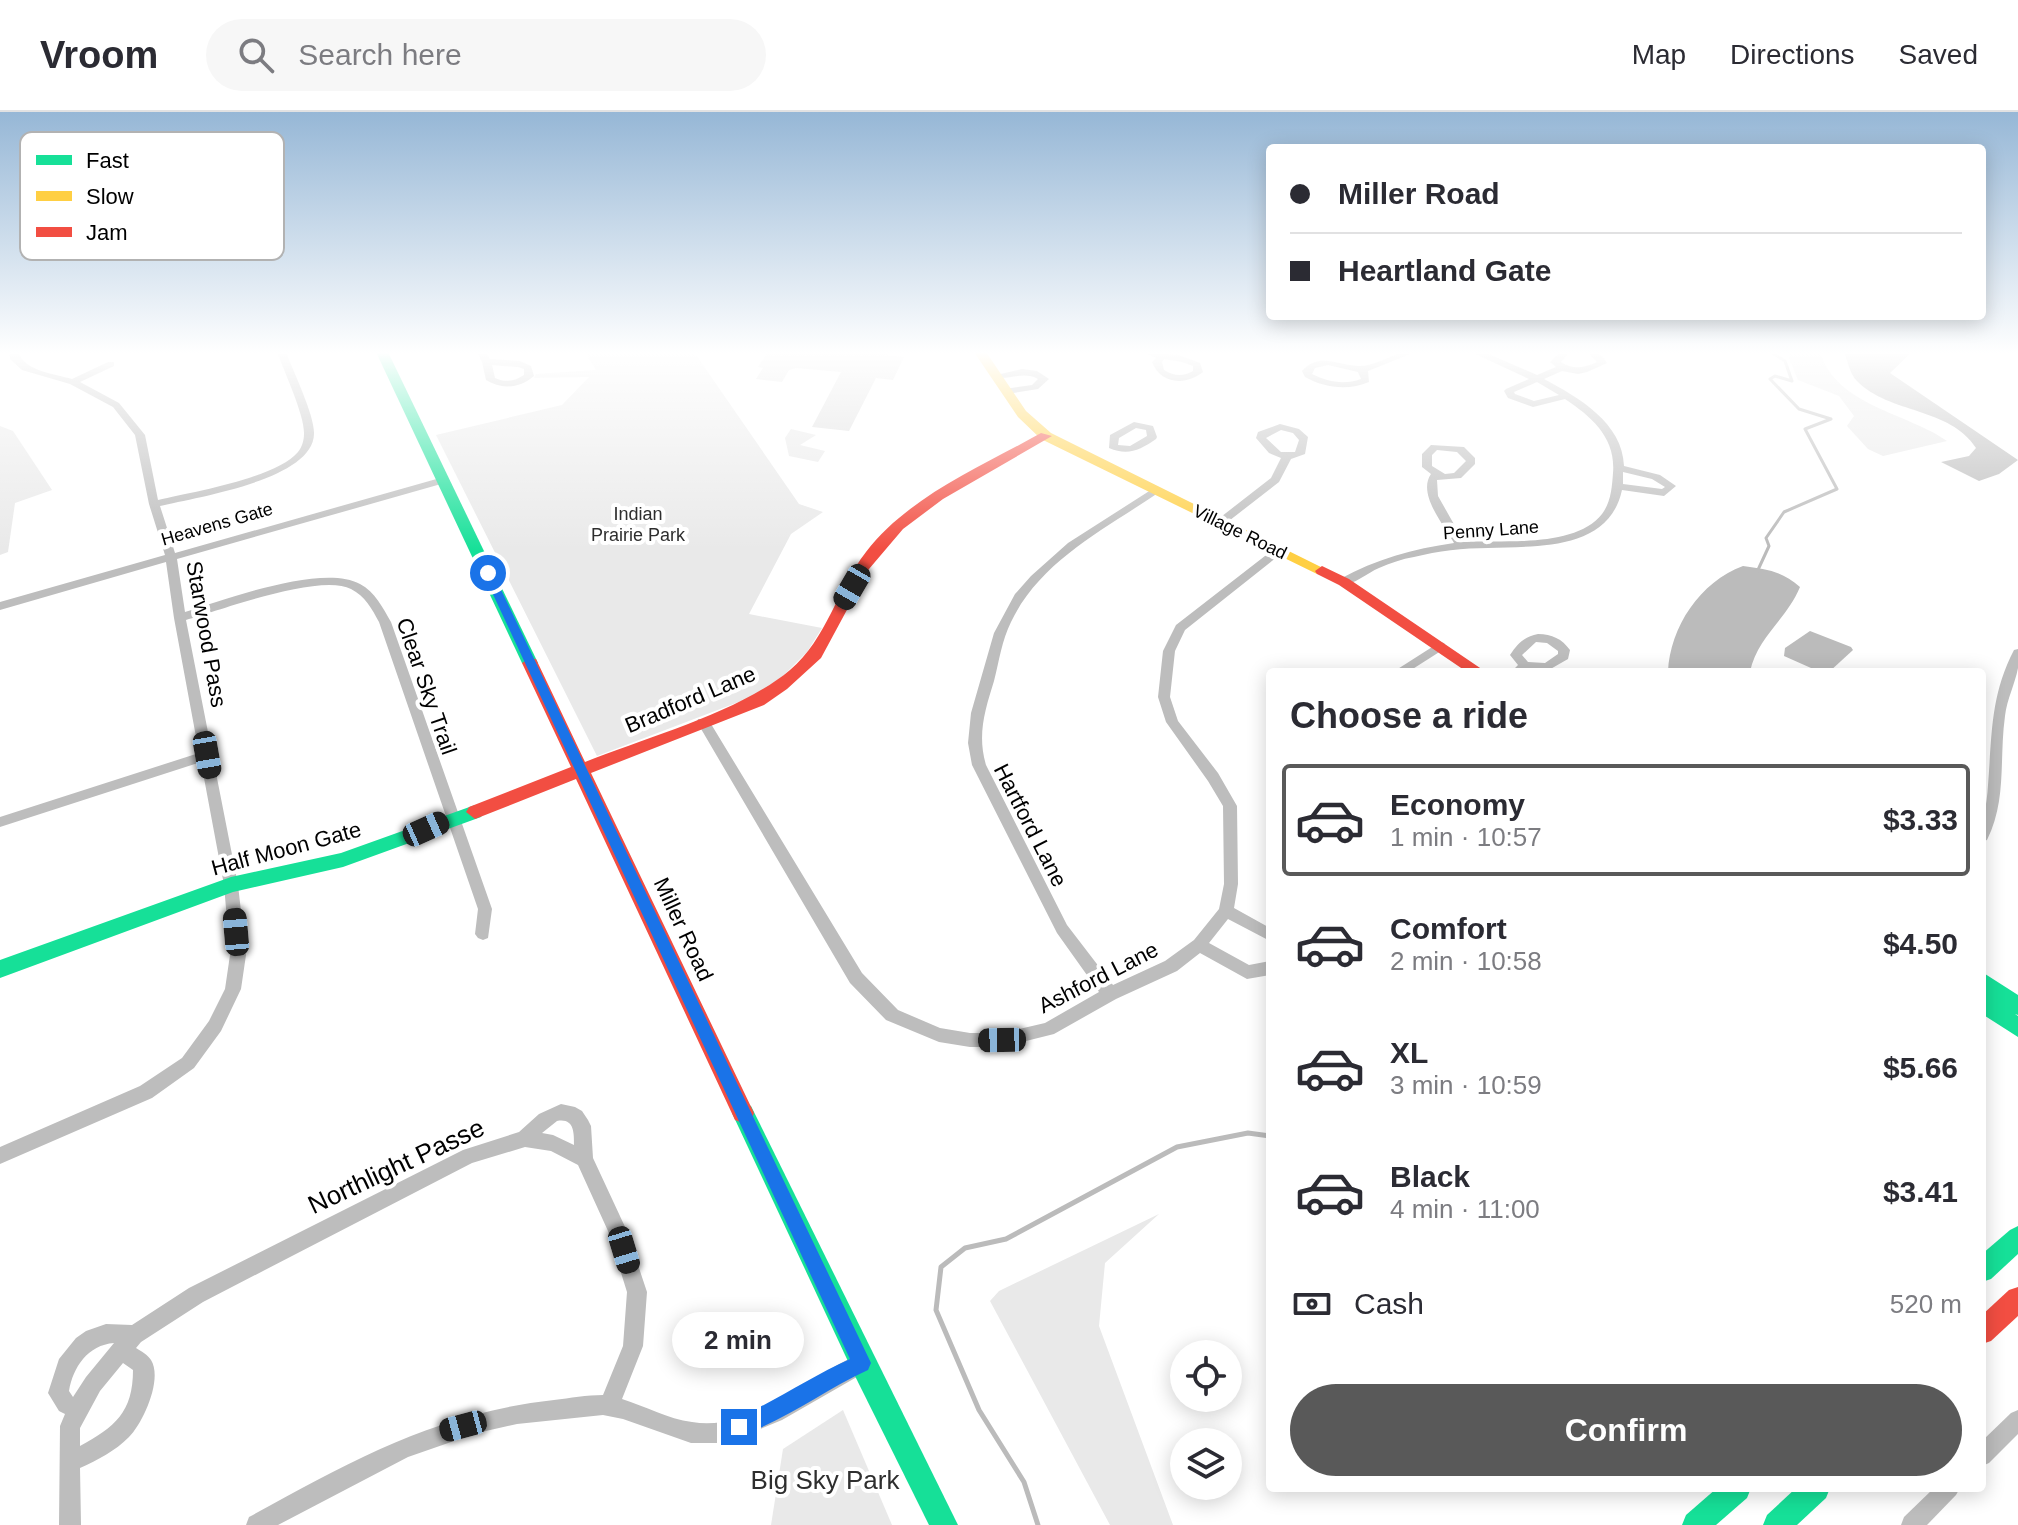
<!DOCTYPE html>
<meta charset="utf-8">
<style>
body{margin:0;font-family:Arial,sans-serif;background:#f7f7f7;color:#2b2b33;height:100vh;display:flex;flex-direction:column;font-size:30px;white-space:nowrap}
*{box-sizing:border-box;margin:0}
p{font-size:26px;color:#7c7c81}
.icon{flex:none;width:44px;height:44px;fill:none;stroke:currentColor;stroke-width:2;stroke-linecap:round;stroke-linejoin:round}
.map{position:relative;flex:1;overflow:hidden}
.side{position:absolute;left:1266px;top:556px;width:720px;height:824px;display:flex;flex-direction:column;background:#fff;border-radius:8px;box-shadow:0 4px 20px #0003}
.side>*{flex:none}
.hud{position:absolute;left:1266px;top:32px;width:720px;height:176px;border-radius:8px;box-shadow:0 4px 20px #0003;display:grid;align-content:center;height:176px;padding:0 24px;background:#fff}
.tools{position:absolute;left:1170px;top:1228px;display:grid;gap:16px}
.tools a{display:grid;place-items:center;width:72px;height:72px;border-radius:50%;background:#fff;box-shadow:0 4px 20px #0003;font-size:40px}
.end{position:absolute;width:36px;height:36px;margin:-18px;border:10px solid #1a73e8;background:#fff;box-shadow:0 0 0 4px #fff}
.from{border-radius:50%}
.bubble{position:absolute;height:56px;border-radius:28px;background:#fff;box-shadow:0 4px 20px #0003;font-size:26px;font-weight:700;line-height:56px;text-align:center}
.car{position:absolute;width:24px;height:48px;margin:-24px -12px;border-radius:10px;box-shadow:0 0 6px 2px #0007;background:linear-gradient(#222 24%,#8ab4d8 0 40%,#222 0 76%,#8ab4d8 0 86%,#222 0)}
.hud b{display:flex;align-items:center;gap:28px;height:76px;font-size:30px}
.hud b+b{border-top:2px solid #e1e1e2}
.hud i{width:20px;height:20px;background:#2b2b33}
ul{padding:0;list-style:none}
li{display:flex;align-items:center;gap:24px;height:112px;margin:0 16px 12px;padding:0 8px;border:4px solid transparent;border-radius:8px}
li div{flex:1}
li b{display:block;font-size:30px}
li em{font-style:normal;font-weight:700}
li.active{border-color:#595959}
li>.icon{width:72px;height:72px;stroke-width:1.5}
h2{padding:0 24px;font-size:36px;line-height:96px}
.pay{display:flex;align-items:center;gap:20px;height:88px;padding:0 24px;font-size:30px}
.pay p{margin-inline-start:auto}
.cta{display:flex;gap:16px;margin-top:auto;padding:16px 24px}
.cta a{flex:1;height:92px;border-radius:48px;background:#595959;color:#fff;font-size:32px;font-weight:700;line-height:92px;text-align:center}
header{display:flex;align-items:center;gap:48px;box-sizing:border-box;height:112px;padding:0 40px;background:#fff;border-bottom:2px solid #e1e1e2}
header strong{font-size:38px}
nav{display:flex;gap:44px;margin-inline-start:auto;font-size:28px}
.search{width:560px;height:72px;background:#f7f7f7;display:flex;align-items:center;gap:20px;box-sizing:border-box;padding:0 28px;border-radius:44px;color:#7c7c81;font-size:30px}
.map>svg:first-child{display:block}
</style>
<header>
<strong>Vroom</strong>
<div class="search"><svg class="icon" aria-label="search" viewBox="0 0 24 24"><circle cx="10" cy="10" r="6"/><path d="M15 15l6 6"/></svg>Search here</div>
<nav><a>Map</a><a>Directions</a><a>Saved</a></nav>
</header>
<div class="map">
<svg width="2018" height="1413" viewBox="0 0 2018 1413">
<rect width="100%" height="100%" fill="#fff"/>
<!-- green -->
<g fill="#e9e9e9">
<path d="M 585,240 L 694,240 L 799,392 L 823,400 L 791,422 L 749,502 L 822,516 L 807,540 L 784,563 L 757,583 L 597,644 L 436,323 L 562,293 L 589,265 L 534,266 L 536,262 L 596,258 Z"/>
<path d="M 1791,240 L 1820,240 C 1836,294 1908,301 1947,329 L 1883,344 L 1868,337 L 1847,314 L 1854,304 L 1839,284 L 1798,268 L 1789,246 Z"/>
<path d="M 0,314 L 13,319 L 52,378 L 15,391 L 8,440 L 0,443 Z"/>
<path d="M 791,317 L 816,323 L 800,333 L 825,339 L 818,350 L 789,344 L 785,326 Z"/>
<path d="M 1159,1102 L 1105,1151 L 1099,1214 L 1173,1413 L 1110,1413 L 990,1189 L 999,1179 Z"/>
<path d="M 843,1298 L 892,1413 L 771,1413 L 783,1337 Z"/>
</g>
<!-- water -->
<g fill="#bbb">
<path d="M 1844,240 L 1912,240 L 1890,261 L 2018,348 L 1999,362 L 1979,369 L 1941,350 L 1969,344 L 1976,336 C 1950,295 1889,302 1857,269 C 1850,262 1848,250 1844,240 Z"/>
<path d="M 1743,454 C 1766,457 1782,459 1800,475 C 1787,507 1757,525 1750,560 L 1668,560 C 1670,515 1700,470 1743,454 Z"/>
<path d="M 1810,519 L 1851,535 L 1853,538 L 1829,560 L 1820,560 L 1784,544 L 1785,536 Z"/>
</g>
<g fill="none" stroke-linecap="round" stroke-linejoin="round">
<!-- stream-far1 -->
<path stroke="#bbb" stroke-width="3" d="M 1757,460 L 1769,434 L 1766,426 L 1784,400 L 1837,377 L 1805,317 L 1831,307 L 1799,297 L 1770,267 L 1775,264 L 1792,269 L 1785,249 L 1771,240"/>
<!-- stream -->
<path stroke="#bbb" stroke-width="5" d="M 1038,1413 L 1024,1370 L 979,1298 L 936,1198 L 941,1155 L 965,1136 L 1006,1127 L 1177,1035 L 1248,1021 L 1270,1024"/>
</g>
<!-- building -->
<path fill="#dcdcdc" d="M 768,240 L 889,240 L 887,243 L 904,245 L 893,268 L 876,266 L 849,319 L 812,315 L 841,260 L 796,256 L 789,258 L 782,270 L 756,267 L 763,256 L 758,255 Z"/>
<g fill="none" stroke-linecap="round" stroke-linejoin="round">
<!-- street -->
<g fill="#bdbdbd" fill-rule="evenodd">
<path d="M 9,240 L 19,240 C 23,259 55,262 72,267 L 108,250 L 114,250 L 114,254 L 80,270 L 119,291 L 145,323 L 158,388 C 193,380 276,366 298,340 C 302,335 304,328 304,322 C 305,304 284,259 277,240 L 286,240 C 293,259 315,304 314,322 C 313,368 196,385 160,394 L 175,441 L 440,366 L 448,366 L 448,370 L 177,447 L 185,500 C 225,488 322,451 360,472 C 375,480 383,496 391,510 L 492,797 L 488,826 L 483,828 L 478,826 L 475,822 L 478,797 L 379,510 C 372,497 365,484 351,477 C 320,461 221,498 186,508 L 238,773 L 246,843 L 241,877 L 221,919 L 194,956 L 152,986 L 0,1052 L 0,1035 L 140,974 L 182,946 L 209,909 L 225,877 L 230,843 L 224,773 L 201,650 L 0,715 L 0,705 L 199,641 L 174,506 L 166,450 L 0,498 L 0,490 L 165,443 L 149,392 L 135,323 L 113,295 L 70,272 L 22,258 L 10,247 Z"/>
<path d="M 477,240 L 486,240 L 490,247 L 520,249 L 531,254 L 534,264 C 520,276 502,278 486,268 L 482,250 ZM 492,253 L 518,255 L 524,257 L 524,263 C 515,269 506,271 495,266 Z"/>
<path d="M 1143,240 L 1179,243 L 1200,251 L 1203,260 C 1186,274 1160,272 1152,250 L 1156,246 ZM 1164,247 L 1182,250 L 1193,254 L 1193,259 C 1183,265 1174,264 1164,258 L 1162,250 Z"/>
<path d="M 1402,240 L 1415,240 L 1368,259 L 1369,270 C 1348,279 1325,276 1305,265 L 1302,259 C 1319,240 1337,253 1358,254 C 1371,255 1389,245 1402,240 ZM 1328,253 L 1358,260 L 1361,267 C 1344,273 1328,270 1312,262 L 1315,256 Z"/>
<path d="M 1471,240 L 1484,240 L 1537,263 L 1556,255 L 1550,250 L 1560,240 L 1570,240 L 1561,250 C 1573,258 1584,256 1597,250 L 1587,240 C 1597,240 1601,241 1607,251 L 1587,260 L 1578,262 L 1562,259 L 1544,267 C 1578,285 1623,311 1624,354 L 1660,363 L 1676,374 L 1664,384 L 1622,378 C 1609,439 1537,434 1488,436 C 1463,436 1438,439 1414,445 C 1402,447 1390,451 1379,456 C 1367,461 1353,474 1340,473 L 1340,467 C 1376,447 1413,437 1454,431 C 1444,413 1417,382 1431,362 L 1422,355 L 1422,342 L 1431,333 L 1464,335 L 1475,346 L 1475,352 L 1461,366 L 1437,368 L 1438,384 L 1464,430 C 1502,428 1576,436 1602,402 C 1611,390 1612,375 1613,361 C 1616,326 1592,305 1565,287 L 1533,295 L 1508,286 L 1504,279 L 1506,277 L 1529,267 ZM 1537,270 L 1559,283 L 1534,289 L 1515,282 L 1514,280 ZM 1437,338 L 1457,340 L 1466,349 L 1454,361 L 1445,362 L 1432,354 L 1432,343 ZM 1623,360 L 1652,367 L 1665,375 L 1662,377 L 1623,372 Z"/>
<path d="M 1022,257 L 1037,259 L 1049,267 L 1038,277 L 1007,282 L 1004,281 L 1004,277 L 1032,273 L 1038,267 C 1023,258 1006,270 992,264 Z"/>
<path d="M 1134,310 L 1153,314 L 1157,325 L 1156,327 C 1140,338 1128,344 1109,336 L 1110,323 ZM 1136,316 L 1146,318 L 1147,324 L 1130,334 L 1118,333 L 1119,326 Z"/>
<path d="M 1280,312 L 1299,317 L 1308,325 L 1305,342 L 1291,347 L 1279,370 L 1225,412 L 1217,412 L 1217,408 L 1271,366 L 1281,346 L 1269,341 L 1256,326 L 1258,320 ZM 1281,318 L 1293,321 L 1299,328 L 1295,340 L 1281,340 L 1266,326 Z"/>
<path d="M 1154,376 L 1158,377 L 1158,381 C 1105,417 1040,449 1011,510 C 1002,528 999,549 994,569 C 985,598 977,623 986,653 L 1067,813 L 1113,873 L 1165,849 L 1194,828 L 1219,797 L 1224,772 L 1223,694 L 1208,669 L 1166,610 L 1158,585 L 1163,539 L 1176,513 L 1274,437 L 1282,437 L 1282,441 L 1185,518 L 1175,539 L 1170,585 L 1178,609 L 1218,661 L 1237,694 L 1238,772 L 1234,796 L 1270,816 L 1270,829 L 1228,807 L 1209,831 L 1249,853 L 1270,849 L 1270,863 L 1247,867 L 1200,841 L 1177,859 L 1116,887 L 1054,922 L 1002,935 L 970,935 L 939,930 L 886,908 L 850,871 L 697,610 L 698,607 L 708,607 L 862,861 L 898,898 L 940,916 L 970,921 L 1002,921 L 1045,911 L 1099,880 L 1057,821 L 972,653 L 968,631 L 971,601 L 994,521 L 1015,482 L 1031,464 L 1068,431 Z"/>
<path d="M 1538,522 C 1552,522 1562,527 1570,538 L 1568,547 L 1547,559 L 1511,560 L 1518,553 L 1510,543 C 1518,531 1524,525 1538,522 ZM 1536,530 L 1547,531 L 1558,539 L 1558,542 L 1545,551 L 1528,550 L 1522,543 Z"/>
<path d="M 1440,530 L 1444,531 L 1446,534 L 1444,537 L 1408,560 L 1393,560 Z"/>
<path d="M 2018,537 C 2018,543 2018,550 2018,556 C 2015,572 2007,587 2005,604 C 1999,647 2007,688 1987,728 L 1982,730 C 1982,710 1987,693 1988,673 C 1992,624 1990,584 2014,538 Z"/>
<path d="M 561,992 L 575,995 L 582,999 L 588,1008 L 591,1014 L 593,1046 L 626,1117 L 647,1180 L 643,1234 L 622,1287 C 645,1294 668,1307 692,1310 C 755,1320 808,1263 862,1241 L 869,1244 L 872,1251 L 869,1258 L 782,1308 L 739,1326 L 720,1331 L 691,1331 L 623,1307 L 603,1303 L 517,1312 L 477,1321 L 408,1345 L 278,1413 L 246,1413 L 249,1405 C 351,1349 436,1301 554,1288 C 570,1286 587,1283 603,1283 L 623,1234 L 627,1180 L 608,1119 L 578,1053 L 551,1039 L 525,1035 L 472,1051 L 203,1190 L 141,1230 L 136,1236 C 141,1239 148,1243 151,1248 C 163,1267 143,1311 129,1325 C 115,1339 98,1348 80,1356 L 81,1413 L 59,1413 L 60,1314 L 65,1302 L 59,1299 L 48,1281 L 59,1247 L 76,1226 L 86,1219 L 106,1212 L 132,1213 L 189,1176 L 463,1038 L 519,1020 L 539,1002 ZM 557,1009 C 574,1006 574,1020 574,1033 L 553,1023 L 542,1021 ZM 114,1231 L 86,1265 L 73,1285 L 69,1279 C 73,1255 88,1233 114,1231 ZM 123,1251 L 133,1258 C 133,1300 115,1315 80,1334 L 80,1316 L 100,1279 Z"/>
<path d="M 2018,1298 L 2018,1322 L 1989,1351 L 1982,1354 L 1982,1329 L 2011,1301 Z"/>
<path d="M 1934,1376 L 1960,1376 L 1956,1383 L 1927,1413 L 1901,1413 L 1904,1405 Z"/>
</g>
<!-- fast -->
<g fill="#16e098" fill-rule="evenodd">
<path d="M 376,240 L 388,240 L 538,551 L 536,555 L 530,556 L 522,551 Z"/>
<path d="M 475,693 L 484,700 L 481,705 L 343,755 L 233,780 L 0,866 L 0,848 L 231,765 L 341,741 Z"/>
<path d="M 1982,860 L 2018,883 L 2018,903 L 2015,902 L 2018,904 L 2018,925 L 1982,902 L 1982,881 L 1985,882 L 1982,880 Z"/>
<path d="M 743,991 L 751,994 L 958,1413 L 929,1413 L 853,1260 L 732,1001 L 735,994 Z"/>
<path d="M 2018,1114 L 2018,1142 L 1991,1167 L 1982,1170 L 1982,1142 L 2010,1118 Z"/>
<path d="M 1717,1376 L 1751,1376 L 1747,1386 L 1716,1413 L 1682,1413 L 1686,1403 Z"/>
<path d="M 1796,1376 L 1830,1376 L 1826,1386 L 1797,1413 L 1763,1413 L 1767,1403 Z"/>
</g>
<!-- slow -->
<path fill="#ffcf43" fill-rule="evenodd" d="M 974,240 L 986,240 L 1026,299 L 1051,321 L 1329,459 L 1327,462 L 1317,462 L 1041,327 L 1018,305 Z"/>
<!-- jam -->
<g fill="#f24e42" fill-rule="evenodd">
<path d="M 1041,321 L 1052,324 L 943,387 L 903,417 L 869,457 L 821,546 L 787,577 L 764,593 L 591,661 L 754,1001 L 751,1008 L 743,1011 L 735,1008 L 576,667 L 475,707 L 466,700 L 469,695 L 571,655 L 522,551 L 530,546 L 536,547 L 585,650 C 648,625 740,600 790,558 C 827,527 837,477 866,440 C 909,384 981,355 1041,321 Z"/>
<path d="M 1322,454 L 1349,467 L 1486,560 L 1467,560 L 1339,473 L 1317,462 L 1315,459 Z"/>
<path d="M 2018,1175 L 2018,1204 L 1991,1229 L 1982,1232 L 1982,1203 L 2009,1178 Z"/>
</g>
</g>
<!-- sky -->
<linearGradient id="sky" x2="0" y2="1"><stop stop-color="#96b7d6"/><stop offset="0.55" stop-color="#fff"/><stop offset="1" stop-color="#fff" stop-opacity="0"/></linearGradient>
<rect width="2018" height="438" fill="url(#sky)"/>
<!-- route -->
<path fill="#1a73e8" d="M 488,458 L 493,461 L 871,1251 L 868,1258 C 824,1278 785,1309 739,1324 L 732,1322 L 730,1315 L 732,1308 C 773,1291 810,1265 850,1247 L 483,461 Z"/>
<g text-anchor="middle" stroke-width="8" stroke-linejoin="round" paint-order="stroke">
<!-- far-park labels -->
<g font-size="18" fill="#2e2e2e" stroke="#fff">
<text x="638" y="408">Indian<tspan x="638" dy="21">Prairie Park</tspan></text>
</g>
<!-- far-street labels -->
<g font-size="18" fill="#000" stroke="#fff">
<text transform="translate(217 412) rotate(-16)" y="6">Heavens Gate</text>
<text transform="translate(1491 418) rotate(-4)" y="6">Penny Lane</text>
<text transform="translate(1240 420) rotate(26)" y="6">Village Road</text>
</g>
<!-- street labels -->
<g font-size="22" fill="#000" stroke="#fff">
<text transform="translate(207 522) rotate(80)" y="8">Starwood Pass</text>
<text transform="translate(427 574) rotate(71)" y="8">Clear Sky Trail</text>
<text transform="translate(690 587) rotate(-23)" y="8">Bradford Lane</text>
<text transform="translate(1031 713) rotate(63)" y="8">Hartford Lane</text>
<text transform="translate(286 736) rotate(-15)" y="8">Half Moon Gate</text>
<text transform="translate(684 817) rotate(65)" y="8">Miller Road</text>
<text transform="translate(1098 865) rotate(-27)" y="8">Ashford Lane</text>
</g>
<!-- near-street labels -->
<g font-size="26" fill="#000" stroke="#fff">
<text transform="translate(396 1054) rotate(-25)" y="9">Northlight Passe</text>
</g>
<!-- near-park labels -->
<g font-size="26" fill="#2e2e2e" stroke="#fff">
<text x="825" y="1377">Big Sky Park</text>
</g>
</g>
<!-- legend -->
<rect x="20" y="20" width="264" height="128" rx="12" fill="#fff" stroke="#b2b2b2" stroke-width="2"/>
<rect x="36" y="43" width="36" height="10" fill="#16e098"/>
<rect x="36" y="79" width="36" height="10" fill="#ffcf43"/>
<rect x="36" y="115" width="36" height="10" fill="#f24e42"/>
<g font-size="22" fill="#000">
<text x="86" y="56">Fast</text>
<text x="86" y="92">Slow</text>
<text x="86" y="128">Jam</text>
</g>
</svg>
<div class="tools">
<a><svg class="icon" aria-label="locate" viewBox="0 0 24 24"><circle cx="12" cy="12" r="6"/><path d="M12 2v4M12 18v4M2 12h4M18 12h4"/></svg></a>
<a><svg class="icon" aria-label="layers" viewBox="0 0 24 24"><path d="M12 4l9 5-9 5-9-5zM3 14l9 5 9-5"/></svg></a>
</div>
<i class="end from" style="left:488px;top:461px"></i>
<i class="end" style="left:739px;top:1315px"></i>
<div class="bubble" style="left:672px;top:1200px;width:132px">2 min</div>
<i class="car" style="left:852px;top:475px;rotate:210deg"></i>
<i class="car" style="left:207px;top:643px;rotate:170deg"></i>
<i class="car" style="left:426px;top:717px;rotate:66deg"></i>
<i class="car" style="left:236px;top:820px;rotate:355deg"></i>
<i class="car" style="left:1002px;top:928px;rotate:269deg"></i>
<i class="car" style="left:624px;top:1138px;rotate:163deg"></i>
<i class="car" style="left:463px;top:1314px;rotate:255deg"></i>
<div class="hud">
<b><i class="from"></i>Miller Road</b>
<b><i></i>Heartland Gate</b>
</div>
<section class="side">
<h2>Choose a ride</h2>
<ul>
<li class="active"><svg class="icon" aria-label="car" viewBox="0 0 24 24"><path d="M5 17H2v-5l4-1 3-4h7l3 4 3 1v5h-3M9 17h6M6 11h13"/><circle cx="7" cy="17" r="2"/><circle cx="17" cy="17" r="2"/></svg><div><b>Economy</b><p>1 min · 10:57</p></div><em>$3.33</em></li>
<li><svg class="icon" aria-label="car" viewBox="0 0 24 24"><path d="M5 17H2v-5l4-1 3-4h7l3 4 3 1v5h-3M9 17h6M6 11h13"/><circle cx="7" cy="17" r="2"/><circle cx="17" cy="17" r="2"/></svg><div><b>Comfort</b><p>2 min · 10:58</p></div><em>$4.50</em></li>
<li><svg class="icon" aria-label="car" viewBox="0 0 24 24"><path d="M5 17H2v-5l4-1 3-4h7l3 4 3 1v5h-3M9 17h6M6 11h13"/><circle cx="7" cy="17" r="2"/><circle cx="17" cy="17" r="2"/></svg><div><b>XL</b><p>3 min · 10:59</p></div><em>$5.66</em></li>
<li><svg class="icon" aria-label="car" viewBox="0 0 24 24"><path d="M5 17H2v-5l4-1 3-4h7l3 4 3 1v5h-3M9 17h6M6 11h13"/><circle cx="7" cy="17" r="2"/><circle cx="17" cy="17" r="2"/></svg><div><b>Black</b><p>4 min · 11:00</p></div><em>$3.41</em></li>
</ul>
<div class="pay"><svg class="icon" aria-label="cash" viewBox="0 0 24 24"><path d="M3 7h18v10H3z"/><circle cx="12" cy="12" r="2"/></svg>Cash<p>520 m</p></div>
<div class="cta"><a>Confirm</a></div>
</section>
</div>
